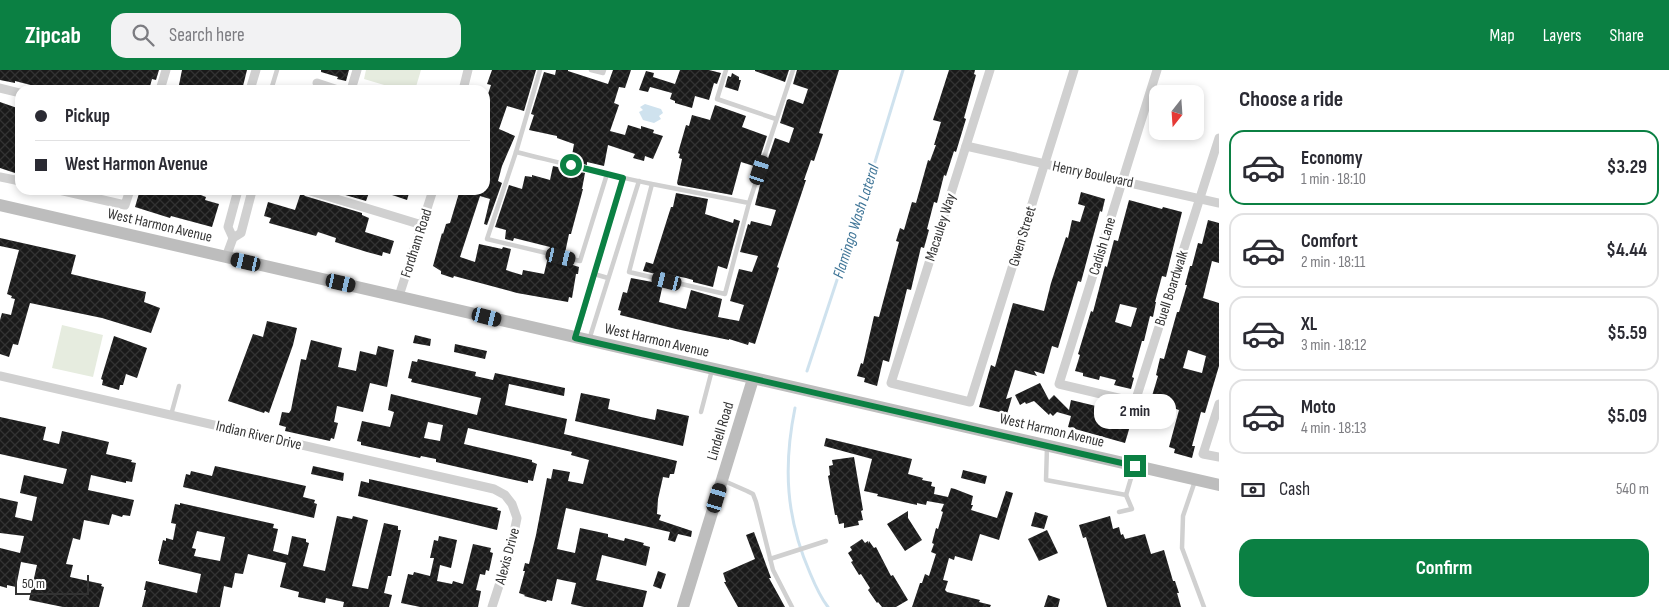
<!DOCTYPE html>
<meta charset="utf-8">
<style>
body{margin:0;font-family:"Sofia Sans Condensed",sans-serif;background:#f2f2f3;color:#2b2b33;height:100vh;display:flex;flex-direction:column;font-size:19px;white-space:nowrap}
*{box-sizing:border-box;margin:0}
p{font-size:16px;color:#7c7c81}
.icon{flex:none;width:28px;height:28px;fill:none;stroke:currentColor;stroke-width:2;stroke-linecap:round;stroke-linejoin:round}
.map{position:relative;flex:1;overflow:hidden}
.side{display:flex;flex-direction:column;background:#fff;width:450px}
.side>*{flex:none}
.top-card{position:absolute;left:15px;top:15px;width:475px;height:110px;border-radius:15px;box-shadow:0 2px 8px #0003;display:grid;align-content:center;height:110px;padding:0 20px;background:#fff}
.needle{width:32px;rotate:197deg}
.tools{position:absolute;left:1149px;top:15px;display:grid;gap:10px}
.tools a{display:grid;place-items:center;width:55px;height:55px;border-radius:10px;background:#fff;box-shadow:0 2px 8px #0003;font-size:25px}
.scale{position:absolute;left:15px;bottom:12px;width:74px;box-sizing:border-box;padding-left:5px;border:2px solid #333;border-top:0;font-size:14px;line-height:18px;white-space:nowrap;color:#333;-webkit-text-stroke:4px #fff;paint-order:stroke}
.end{position:absolute;width:22px;height:22px;margin:-11px;border:6px solid #0b8043;background:#fff;box-shadow:0 0 0 2px #fff}
.from{border-radius:50%}
.bubble{position:absolute;height:35px;border-radius:15px;background:#fff;box-shadow:0 2px 8px #0003;font-size:16px;font-weight:700;line-height:35px;text-align:center}
.car{position:absolute;width:15px;height:30px;margin:-15px -8px;border-radius:6px;box-shadow:0 0 4px 1px #0007;background:linear-gradient(#222 24%,#8ab4d8 0 40%,#222 0 76%,#8ab4d8 0 86%,#222 0)}
.top-card b{display:flex;align-items:center;gap:18px;height:48px;font-size:19px}
.top-card b+b{border-top:1px solid #e1e1e2}
.top-card i{width:12px;height:12px;background:#2b2b33}
ul{padding:0;list-style:none}
li{display:flex;align-items:center;gap:15px;height:75px;margin:0 10px 8px;padding:0 10px;border:2px solid #e1e1e2;border-radius:15px}
li div{flex:1}
li b{display:block;font-size:19px}
li em{font-style:normal;font-weight:700}
li.on{border-color:#0b8043}
li>.icon{width:45px;height:45px;stroke-width:1.5}
h2{padding:0 20px;font-size:22px;line-height:60px}
.pay{display:flex;align-items:center;gap:12px;height:55px;padding:0 20px;font-size:19px}
.pay p{margin-inline-start:auto}
.action{display:flex;gap:10px;margin-top:auto;padding:10px 20px}
.action a{flex:1;height:58px;border-radius:15px;background:#0b8043;color:#fff;font-size:20px;font-weight:700;line-height:58px;text-align:center}
header{display:flex;align-items:center;gap:30px;box-sizing:border-box;height:70px;padding:0 25px;background:#0b8043;color:#fff}
header strong{font-size:24px}
nav{display:flex;gap:28px;margin-inline-start:auto;font-size:18px}
.search{width:350px;height:45px;background:#f2f2f3;display:flex;align-items:center;gap:12px;box-sizing:border-box;padding:0 18px;border-radius:15px;color:#7c7c81;font-size:19px}
main{display:flex;flex:1;min-height:0}
.map>svg:first-child{display:block}
</style>
<header>
<strong>Zipcab</strong>
<div class="search"><svg class="icon" aria-label="search" viewBox="0 0 24 24"><circle cx="10" cy="10" r="6"/><path d="M15 15l6 6"/></svg>Search here</div>
<nav><a>Map</a><a>Layers</a><a>Share</a></nav>
</header>
<main>
<div class="map">
<svg width="1219" height="537" viewBox="0 0 1219 537">
<defs>
<pattern id="building-cross-hatch" width="8" height="8" patternUnits="userSpaceOnUse" patternTransform="scale(1.25)"><rect width="8" height="8" fill="#1a1a1a"/><path d="M0 0l8 8M0 8l8-8" fill="none" stroke="#333"/></pattern>
</defs>
<rect width="100%" height="100%" fill="#fff"/>
<!-- park -->
<g fill="#e6ecdf">
<path d="M 366,0 L 421,0 L 415,20 L 401,20 L 364,9 Z"/>
<path d="M 62,255 L 103,265 L 93,307 L 52,298 Z"/>
</g>
<!-- water -->
<path fill="#cfe2ee" d="M 645,34 L 661,39 L 663,43 L 659,46 L 661,49 L 654,53 L 643,50 L 639,42 L 643,40 L 640,37 Z"/>
<g fill="none" stroke-linecap="round" stroke-linejoin="round">
<!-- stream -->
<g stroke="#cfe2ee" stroke-width="3">
<path d="M 807,301 L 864,128 L 903,0"/>
<path d="M 795,338 C 783,397 786,448 810,503 C 815,515 820,527 828,537"/>
</g>
</g>
<!-- building -->
<g fill="url(#building-cross-hatch)" fill-rule="evenodd">
<path d="M 0,0 L 159,0 L 156,10 L 152,9 L 149,20 L 50,20 L 15,11 L 15,13 L 0,10 Z"/>
<path d="M 182,0 L 247,0 L 242,20 L 178,20 Z"/>
<path d="M 321,0 L 349,0 L 346,11 L 337,9 L 338,7 L 321,2 Z"/>
<path d="M 492,0 L 536,0 L 524,41 L 507,36 L 499,59 L 515,66 L 502,96 L 498,111 L 502,113 L 487,155 L 484,154 L 490,129 L 480,126 L 460,187 L 475,192 L 479,174 L 502,179 L 503,177 L 511,179 L 506,200 L 522,205 L 523,200 L 544,204 L 548,187 L 579,197 L 578,204 L 576,204 L 572,228 L 569,227 L 568,232 L 517,223 L 454,206 L 453,208 L 441,204 L 441,201 L 433,196 L 442,163 L 443,164 L 446,154 L 450,153 L 459,123 L 467,125 L 465,120 L 485,120 L 485,33 L 491,15 L 487,14 Z"/>
<path d="M 556,0 L 568,0 L 568,1 L 608,14 L 613,0 L 631,0 L 625,18 L 619,17 L 614,33 L 619,35 L 610,61 L 625,65 L 628,55 L 641,59 L 641,56 L 654,60 L 653,63 L 663,66 L 653,89 L 645,86 L 644,91 L 633,88 L 635,84 L 608,75 L 604,96 L 587,92 L 587,95 L 571,91 L 574,74 L 557,68 L 557,66 L 529,60 L 534,45 L 531,44 L 544,2 L 555,5 Z"/>
<path d="M 680,0 L 709,0 L 721,3 L 717,14 L 714,13 L 709,30 L 695,26 L 692,38 L 675,33 L 675,31 L 670,29 L 672,23 L 650,17 L 648,22 L 639,20 L 646,1 L 654,3 L 653,7 L 675,14 Z"/>
<path d="M 755,0 L 789,0 L 785,12 L 755,1 Z"/>
<path d="M 797,0 L 839,0 L 819,63 L 823,64 L 814,91 L 811,90 L 804,110 L 806,110 L 777,197 L 779,198 L 755,274 L 749,272 L 748,275 L 729,269 L 729,270 L 676,259 L 620,245 L 621,241 L 618,240 L 623,222 L 627,223 L 631,208 L 663,214 L 659,232 L 686,239 L 691,220 L 722,229 L 718,247 L 739,251 L 744,235 L 730,231 L 739,199 L 752,202 L 758,186 L 740,182 L 748,154 L 750,155 L 751,151 L 771,156 L 776,140 L 755,135 L 763,103 L 775,68 L 789,73 L 794,58 L 780,53 L 787,30 L 789,29 L 803,34 L 808,19 L 793,14 Z"/>
<path d="M 949,0 L 975,0 L 974,4 L 976,5 L 964,48 L 966,49 L 956,82 L 954,81 L 946,106 L 944,105 L 937,133 L 934,132 L 927,159 L 929,160 L 924,178 L 921,177 L 911,220 L 907,219 L 889,292 L 883,290 L 877,316 L 864,312 L 865,308 L 857,306 L 861,293 L 863,294 L 874,246 L 879,247 L 899,172 L 896,171 L 900,158 L 904,160 L 912,132 L 916,133 L 928,90 L 930,91 L 936,75 L 934,75 L 941,52 L 933,50 Z"/>
<path d="M 732,3 L 739,7 L 739,10 L 741,10 L 738,21 L 725,17 L 728,6 L 731,7 Z"/>
<path d="M 0,32 L 20,39 L 20,101 L 15,100 L 15,103 L 0,98 Z"/>
<path d="M 715,35 L 746,46 L 742,57 L 767,66 L 757,97 L 741,92 L 732,125 L 678,115 L 677,113 L 682,89 L 679,88 L 680,84 L 678,83 L 686,55 L 689,56 L 692,45 L 710,50 Z"/>
<path d="M 553,96 L 585,103 L 582,119 L 583,119 L 571,164 L 569,164 L 565,183 L 549,180 L 550,177 L 514,168 L 513,171 L 505,169 L 506,160 L 495,157 L 509,115 L 522,119 L 525,106 L 532,107 L 532,105 L 550,110 Z"/>
<path d="M 140,120 L 188,120 L 206,127 L 205,130 L 219,134 L 212,157 L 171,146 L 170,148 L 135,137 Z"/>
<path d="M 328,120 L 370,120 L 366,131 Z"/>
<path d="M 383,120 L 410,120 L 407,130 L 383,122 Z"/>
<path d="M 301,122 L 305,126 L 362,143 L 362,145 L 369,148 L 365,162 L 394,171 L 390,184 L 383,182 L 382,186 L 367,182 L 335,172 L 336,168 L 318,162 L 316,166 L 269,153 L 271,148 L 264,146 L 268,132 L 295,140 Z"/>
<path d="M 1081,122 L 1105,129 L 1102,142 L 1100,141 L 1081,212 L 1078,211 L 1058,278 L 1052,276 L 1044,304 L 1034,301 L 1037,306 L 1015,300 L 1006,329 L 1012,327 L 1007,344 L 979,337 L 991,295 L 995,297 L 1013,233 L 1044,241 L 1051,213 L 1066,167 L 1068,168 L 1072,150 L 1080,152 L 1085,136 L 1078,134 Z"/>
<path d="M 676,123 L 708,129 L 705,144 L 733,153 L 734,149 L 740,151 L 727,199 L 718,196 L 713,217 L 693,212 L 693,210 L 686,208 L 666,204 L 665,206 L 643,201 L 646,192 L 653,194 L 671,137 L 673,137 Z"/>
<path d="M 1129,130 L 1162,139 L 1163,137 L 1182,142 L 1166,207 L 1162,206 L 1155,232 L 1156,232 L 1153,247 L 1150,246 L 1144,271 L 1142,271 L 1132,307 L 1134,308 L 1131,319 L 1114,315 L 1116,310 L 1100,306 L 1099,310 L 1083,306 L 1083,303 L 1075,301 L 1080,285 L 1078,284 L 1091,241 L 1093,242 L 1105,196 L 1107,197 L 1114,170 L 1118,171 ZM 1120,234 L 1137,238 L 1131,257 L 1115,252 Z"/>
<path d="M 1208,150 L 1219,153 L 1219,193 L 1212,191 L 1203,228 L 1219,233 L 1219,296 L 1205,343 L 1201,342 L 1192,376 L 1195,376 L 1192,388 L 1174,383 L 1175,379 L 1169,377 L 1179,340 L 1155,332 L 1156,328 L 1152,326 L 1158,306 L 1156,305 L 1160,288 L 1164,289 L 1177,242 L 1179,242 L 1187,215 L 1185,215 L 1190,196 L 1192,196 L 1198,173 L 1202,174 ZM 1188,280 L 1206,286 L 1202,303 L 1183,298 Z"/>
<path d="M 0,168 L 76,185 L 71,204 L 146,222 L 144,232 L 160,238 L 151,263 L 102,248 L 30,233 L 18,275 L 13,274 L 9,287 L 0,284 L 0,250 L 2,243 L 11,245 L 15,229 L 11,228 L 12,226 L 7,224 L 19,180 L 0,176 Z"/>
<path d="M 267,251 L 297,258 L 293,275 L 269,343 L 265,341 L 264,343 L 228,331 L 253,264 L 263,267 Z"/>
<path d="M 415,265 L 431,269 L 430,276 L 413,273 Z"/>
<path d="M 114,266 L 147,278 L 137,308 L 126,304 L 123,315 L 120,315 L 119,320 L 102,315 L 103,310 L 101,309 Z"/>
<path d="M 311,270 L 342,278 L 338,297 L 356,301 L 360,281 L 376,285 L 378,276 L 394,280 L 387,317 L 370,313 L 363,342 L 337,336 L 334,352 L 338,353 L 334,369 L 331,368 L 330,371 L 285,361 L 286,357 L 279,355 L 282,342 L 289,343 L 291,340 L 301,289 L 306,290 Z"/>
<path d="M 455,274 L 487,281 L 485,289 L 454,282 Z"/>
<path d="M 418,289 L 476,302 L 475,306 L 493,310 L 495,303 L 565,318 L 564,326 L 509,314 L 505,335 L 567,349 L 564,364 L 677,391 L 674,404 L 670,404 L 669,408 L 663,407 L 658,429 L 657,444 L 661,445 L 659,450 L 692,461 L 691,467 L 678,464 L 675,472 L 668,470 L 670,462 L 566,438 L 557,479 L 575,483 L 580,458 L 608,464 L 608,467 L 624,471 L 625,468 L 644,473 L 643,475 L 650,477 L 646,496 L 602,485 L 596,510 L 647,521 L 643,537 L 584,537 L 571,534 L 576,513 L 557,509 L 552,531 L 547,530 L 546,532 L 524,526 L 525,525 L 519,523 L 525,501 L 523,501 L 525,493 L 529,494 L 536,465 L 547,408 L 551,409 L 553,399 L 570,402 L 568,411 L 583,414 L 589,390 L 571,385 L 572,382 L 468,358 L 464,374 L 532,390 L 532,392 L 537,394 L 533,411 L 528,410 L 528,413 L 436,392 L 436,389 L 421,386 L 420,388 L 361,375 L 361,372 L 357,371 L 362,351 L 390,357 L 394,342 L 388,340 L 391,324 L 477,345 L 481,328 L 411,312 L 412,309 L 408,308 L 412,291 L 417,292 ZM 428,352 L 443,355 L 440,371 L 424,368 Z"/>
<path d="M 1040,313 L 1049,330 L 1054,325 L 1069,340 L 1071,330 L 1100,337 L 1101,336 L 1133,346 L 1125,373 L 1068,357 L 1071,346 L 1057,342 L 1053,346 L 1050,343 L 1049,345 L 1034,331 L 1026,334 L 1025,332 L 1020,335 L 1015,325 Z"/>
<path d="M 581,323 L 610,329 L 608,339 L 641,347 L 655,350 L 657,339 L 689,346 L 683,376 L 575,351 Z"/>
<path d="M 1154,340 L 1158,353 L 1145,358 L 1140,344 Z"/>
<path d="M 0,347 L 46,357 L 43,370 L 59,374 L 62,361 L 109,372 L 106,384 L 132,390 L 131,392 L 136,393 L 132,412 L 126,411 L 126,413 L 91,405 L 88,420 L 134,430 L 130,446 L 123,445 L 122,447 L 112,444 L 109,455 L 84,450 L 80,470 L 73,468 L 66,494 L 73,495 L 70,507 L 102,514 L 101,516 L 104,517 L 99,537 L 63,537 L 29,530 L 37,495 L 21,492 L 16,517 L 7,515 L 7,518 L 0,516 L 0,478 L 20,483 L 24,466 L 0,463 L 0,428 L 18,432 L 15,447 L 32,451 L 37,427 L 20,423 L 24,405 L 63,414 L 67,399 L 0,384 Z"/>
<path d="M 826,368 L 912,389 L 908,404 L 923,408 L 922,410 L 932,412 L 931,416 L 935,417 L 934,424 L 948,427 L 951,418 L 955,419 L 973,426 L 971,435 L 973,435 L 971,440 L 997,448 L 1006,421 L 1013,423 L 999,470 L 980,464 L 972,491 L 955,486 L 954,490 L 949,488 L 943,510 L 948,511 L 945,520 L 947,522 L 980,530 L 979,532 L 991,535 L 990,537 L 912,537 L 920,513 L 922,513 L 925,504 L 929,506 L 936,484 L 931,482 L 934,474 L 932,473 L 936,458 L 938,459 L 943,442 L 941,441 L 944,434 L 927,431 L 926,435 L 917,433 L 917,435 L 877,426 L 878,424 L 864,421 L 872,389 L 824,376 Z"/>
<path d="M 854,387 L 863,440 L 861,441 L 863,450 L 858,451 L 859,455 L 844,458 L 844,453 L 839,454 L 837,445 L 835,445 L 828,406 L 830,405 L 829,396 L 833,395 L 832,390 Z"/>
<path d="M 215,396 L 306,416 L 303,427 L 315,430 L 314,433 L 317,434 L 314,448 L 183,417 L 186,404 L 190,405 L 191,401 L 212,406 Z"/>
<path d="M 313,396 L 344,403 L 343,411 L 311,404 Z"/>
<path d="M 963,400 L 987,406 L 985,414 L 961,408 Z"/>
<path d="M 369,409 L 498,438 L 497,440 L 501,441 L 497,460 L 358,426 L 361,411 L 369,413 Z"/>
<path d="M 180,433 L 274,454 L 273,458 L 278,459 L 273,481 L 288,485 L 292,466 L 306,469 L 306,472 L 309,473 L 303,496 L 325,501 L 337,446 L 352,449 L 353,446 L 368,450 L 352,516 L 368,519 L 384,453 L 398,456 L 398,460 L 401,460 L 391,506 L 388,506 L 384,523 L 392,525 L 389,537 L 343,537 L 344,532 L 326,528 L 325,533 L 298,527 L 299,522 L 280,517 L 286,493 L 248,484 L 243,504 L 235,503 L 232,518 L 224,516 L 220,537 L 142,537 L 146,520 L 144,520 L 146,511 L 197,523 L 201,504 L 159,494 L 159,491 L 158,491 L 163,470 L 166,471 L 166,468 L 173,470 L 176,454 L 171,453 L 175,434 L 180,435 ZM 197,461 L 225,467 L 220,491 L 194,486 L 196,479 L 192,478 Z"/>
<path d="M 908,441 L 908,448 L 922,470 L 905,481 L 887,454 Z"/>
<path d="M 1035,442 L 1048,446 L 1044,459 L 1031,456 Z"/>
<path d="M 1110,446 L 1113,459 L 1119,457 L 1121,465 L 1123,464 L 1125,469 L 1145,464 L 1151,484 L 1164,480 L 1173,511 L 1175,511 L 1179,523 L 1177,523 L 1181,537 L 1107,537 L 1086,467 L 1083,468 L 1079,455 Z"/>
<path d="M 1047,460 L 1058,483 L 1039,491 L 1028,469 Z"/>
<path d="M 754,462 L 771,508 L 769,508 L 785,537 L 738,537 L 724,512 L 726,512 L 723,503 L 755,489 L 746,465 Z"/>
<path d="M 439,466 L 457,470 L 451,498 L 440,495 L 437,511 L 452,514 L 453,511 L 463,514 L 473,474 L 491,478 L 490,482 L 493,483 L 489,501 L 486,500 L 485,505 L 480,504 L 476,520 L 481,521 L 478,537 L 420,537 L 401,533 L 408,504 L 413,505 L 414,502 L 430,506 L 434,488 L 430,488 L 434,470 L 438,471 Z"/>
<path d="M 862,469 L 865,473 L 868,471 L 868,474 L 869,471 L 874,478 L 876,477 L 891,506 L 893,505 L 908,530 L 896,537 L 882,537 L 878,532 L 877,533 L 868,520 L 870,518 L 861,504 L 859,505 L 851,492 L 853,491 L 848,483 L 852,480 L 850,477 Z"/>
<path d="M 658,501 L 666,504 L 661,519 L 653,516 Z"/>
<path d="M 1048,525 L 1060,529 L 1058,537 L 1044,537 Z"/>
</g>
<g fill="none" stroke-linecap="round" stroke-linejoin="round">
<!-- lane -->
<g stroke="#d0d0d0" stroke-width="4.5">
<path d="M 591,0 L 603,3 L 604,0"/>
<path d="M 726,0 L 717,29 L 776,49"/>
<path d="M 271,20 L 277,0"/>
<path d="M 516,82 L 540,0"/>
<path d="M 607,104 L 580,191 L 487,169 L 516,82 C 561,93 607,105 652,114 L 749,133 L 725,224 L 629,202 L 652,114"/>
<path d="M 749,133 L 793,0"/>
<path d="M 594,204 L 608,208"/>
<path d="M 576,267 L 623,108"/>
<path d="M 589,270 L 639,111"/>
<path d="M 701,342 L 712,300"/>
<path d="M 171,345 L 179,316"/>
<path d="M 1047,377 L 1046,410 L 1126,425 L 1134,398"/>
<path d="M 722,410 L 747,421 L 753,424 L 756,432 L 773,500 L 792,537"/>
<path d="M 1195,411 L 1183,446 L 1182,478 L 1204,537"/>
<path d="M 1119,442 L 1132,439 L 1126,425"/>
<path d="M 770,489 L 826,471"/>
</g>
<!-- street -->
<g stroke="#d0d0d0" stroke-width="9">
<path d="M 990,0 L 891,313 L 970,332 L 1074,0"/>
<path d="M 1157,0 L 1059,314 L 1135,332 L 1219,68"/>
<path d="M 317,13 L 338,20"/>
<path d="M 0,18 L 20,23"/>
<path d="M 160,20 L 166,0"/>
<path d="M 250,20 L 256,0"/>
<path d="M 351,20 L 357,0"/>
<path d="M 463,20 L 468,0"/>
<path d="M 966,76 L 1219,133"/>
<path d="M 0,107 L 20,111"/>
<path d="M 59,120 L 125,135 L 130,120"/>
<path d="M 307,120 L 422,155"/>
<path d="M 233,168 L 228,157 L 238,120"/>
<path d="M 226,187 L 233,168 L 241,163 L 252,121 L 246,120"/>
<path d="M 399,226 L 433,120"/>
<path d="M 0,306 L 494,419 L 505,425 L 512,434 L 517,448 L 510,482 L 492,537"/>
<path d="M 1219,334 L 1203,384 L 1219,387"/>
</g>
<!-- secondary -->
<g stroke="#bdbdbd" stroke-width="12">
<path d="M 0,135 C 406,229 812,323 1219,415"/>
<path d="M 683,537 L 753,309"/>
</g>
</g>
<g fill="none" stroke-linecap="round" stroke-linejoin="round">
<!-- route -->
<path stroke="#0b8043" stroke-width="6" d="M 571,95 L 623,108 L 575,268 L 1135,396"/>
</g>
<g text-anchor="middle" stroke-width="5" stroke-linejoin="round" paint-order="stroke">
<!-- street labels -->
<g font-size="15" fill="#333" stroke="#fff">
<text transform="translate(1093 104) rotate(12)" y="5">Henry Boulevard</text>
<text transform="translate(160 155) rotate(13)" y="5">West Harmon Avenue</text>
<text transform="translate(940 157) rotate(-72)" y="5">Macauley Way</text>
<text transform="translate(1022 166) rotate(-73)" y="5">Gwen Street</text>
<text transform="translate(416 173) rotate(-72)" y="5">Fordham Road</text>
<text transform="translate(1102 176) rotate(-73)" y="5">Cadish Lane</text>
<text transform="translate(1171 218) rotate(-72)" y="5">Buell Boardwalk</text>
<text transform="translate(657 270) rotate(13)" y="5">West Harmon Avenue</text>
<text transform="translate(1052 360) rotate(13)" y="5">West Harmon Avenue</text>
<text transform="translate(720 361) rotate(-73)" y="5">Lindell Road</text>
<text transform="translate(259 365) rotate(13)" y="5">Indian River Drive</text>
<text transform="translate(507 486) rotate(-75)" y="5">Alexis Drive</text>
</g>
<!-- water labels -->
<g font-size="16" font-style="italic" fill="#3f7597" stroke="#fff">
<text transform="translate(855 151) rotate(-72)" y="6">Flamingo Wash Lateral</text>
</g>
</g>
</svg>
<div class="tools">
<a><svg class="needle" viewBox="-14 -14 28 28"><path d="M0-13l5 13h-10z" fill="#e53935"/><path d="M0 13l5-13h-10z" fill="#7c7c81"/></svg></a>
</div>
<div class="scale">50 m</div>
<i class="end from" style="left:571px;top:95px"></i>
<i class="end" style="left:1135px;top:396px"></i>
<div class="bubble" style="left:1094px;top:324px;width:82px">2 min</div>
<i class="car" style="left:760px;top:100px;rotate:18deg"></i>
<i class="car" style="left:561px;top:187px;rotate:103deg"></i>
<i class="car" style="left:246px;top:192px;rotate:283deg"></i>
<i class="car" style="left:667px;top:211px;rotate:284deg"></i>
<i class="car" style="left:341px;top:213px;rotate:103deg"></i>
<i class="car" style="left:487px;top:247px;rotate:104deg"></i>
<i class="car" style="left:717px;top:428px;rotate:17deg"></i>
<div class="top-card">
<b><i class="from"></i>Pickup</b>
<b><i></i>West Harmon Avenue</b>
</div>
</div>
<section class="side">
<h2>Choose a ride</h2>
<ul>
<li class="on"><svg class="icon" aria-label="car" viewBox="0 0 24 24"><path d="M5 17H2v-5l4-1 3-4h7l3 4 3 1v5h-3M9 17h6M6 11h13"/><circle cx="7" cy="17" r="2"/><circle cx="17" cy="17" r="2"/></svg><div><b>Economy</b><p>1 min · 18:10</p></div><em>$3.29</em></li>
<li><svg class="icon" aria-label="car" viewBox="0 0 24 24"><path d="M5 17H2v-5l4-1 3-4h7l3 4 3 1v5h-3M9 17h6M6 11h13"/><circle cx="7" cy="17" r="2"/><circle cx="17" cy="17" r="2"/></svg><div><b>Comfort</b><p>2 min · 18:11</p></div><em>$4.44</em></li>
<li><svg class="icon" aria-label="car" viewBox="0 0 24 24"><path d="M5 17H2v-5l4-1 3-4h7l3 4 3 1v5h-3M9 17h6M6 11h13"/><circle cx="7" cy="17" r="2"/><circle cx="17" cy="17" r="2"/></svg><div><b>XL</b><p>3 min · 18:12</p></div><em>$5.59</em></li>
<li><svg class="icon" aria-label="car" viewBox="0 0 24 24"><path d="M5 17H2v-5l4-1 3-4h7l3 4 3 1v5h-3M9 17h6M6 11h13"/><circle cx="7" cy="17" r="2"/><circle cx="17" cy="17" r="2"/></svg><div><b>Moto</b><p>4 min · 18:13</p></div><em>$5.09</em></li>
</ul>
<div class="pay"><svg class="icon" aria-label="cash" viewBox="0 0 24 24"><path d="M3 7h18v10H3z"/><circle cx="12" cy="12" r="2"/></svg>Cash<p>540 m</p></div>
<div class="action"><a>Confirm</a></div>
</section>
</main>
